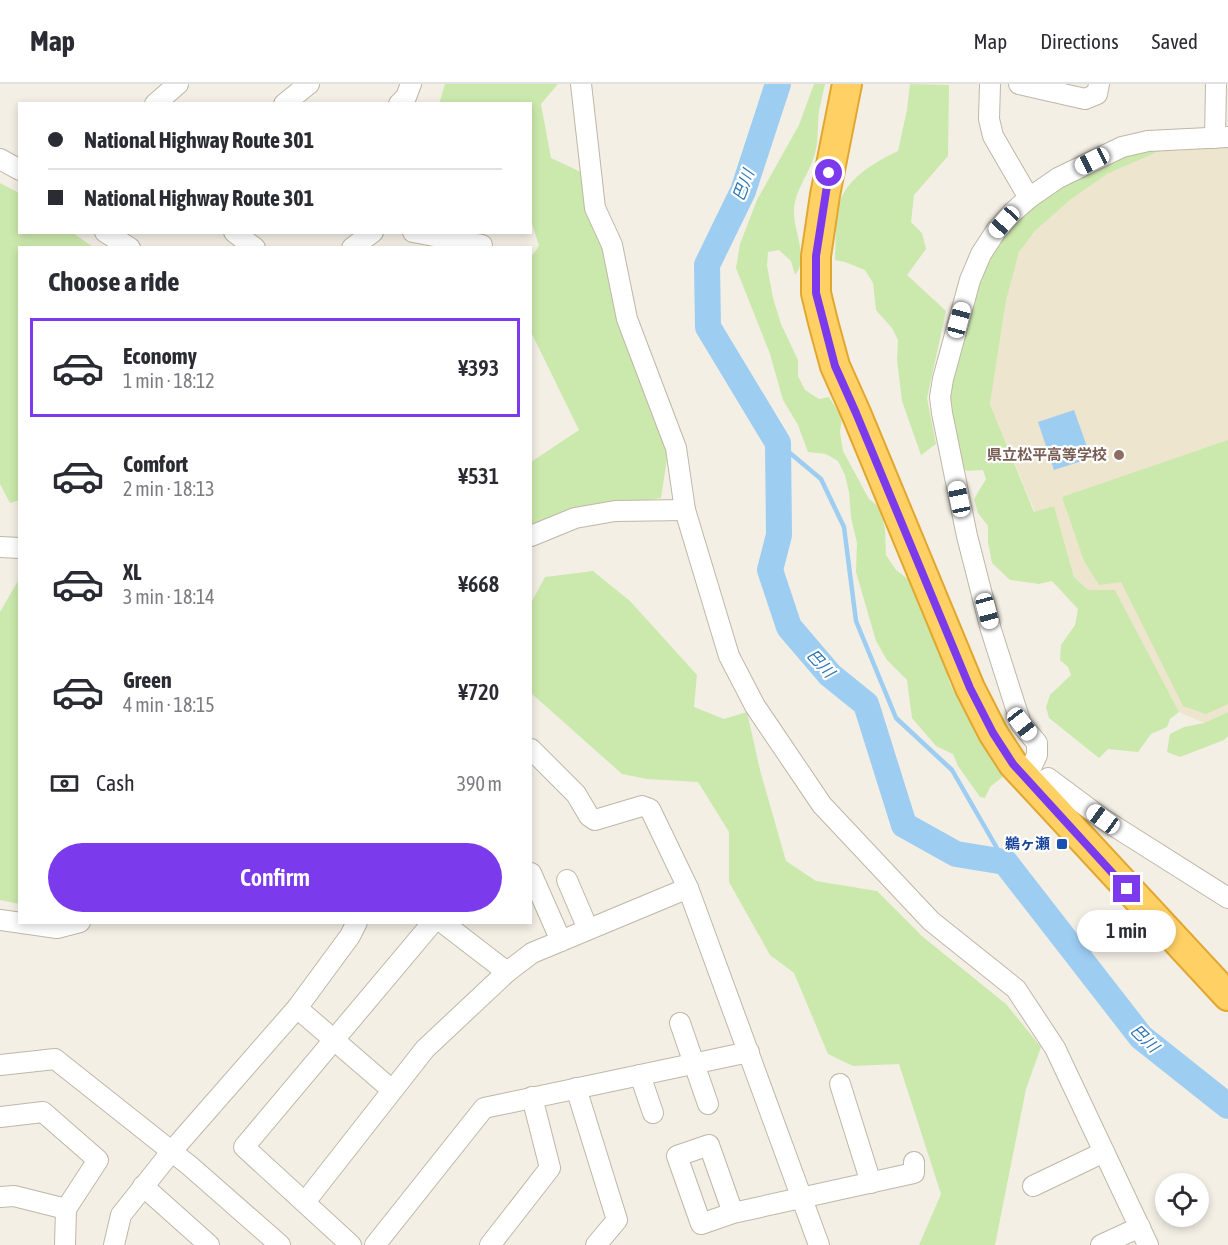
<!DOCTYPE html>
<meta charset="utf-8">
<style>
body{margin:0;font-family:"Asap Condensed","Noto Sans JP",sans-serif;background:#f7f7f7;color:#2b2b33;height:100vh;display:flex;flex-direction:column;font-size:22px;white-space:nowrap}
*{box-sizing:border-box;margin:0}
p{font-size:20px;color:#7c7c81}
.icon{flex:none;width:33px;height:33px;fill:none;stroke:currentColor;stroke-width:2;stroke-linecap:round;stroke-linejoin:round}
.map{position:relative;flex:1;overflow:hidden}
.sheet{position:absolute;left:18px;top:162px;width:514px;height:678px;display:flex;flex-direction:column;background:#fff;border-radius:0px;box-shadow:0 3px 9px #0003}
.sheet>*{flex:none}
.hud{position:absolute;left:18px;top:18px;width:514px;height:132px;border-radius:0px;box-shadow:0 3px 9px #0003;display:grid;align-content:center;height:132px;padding:0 30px;background:#fff}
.tools{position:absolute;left:1155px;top:1089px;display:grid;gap:12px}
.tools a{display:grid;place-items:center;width:54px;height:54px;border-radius:50%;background:#fff;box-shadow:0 3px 9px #0003;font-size:30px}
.end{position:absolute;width:27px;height:27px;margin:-14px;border:8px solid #7c3aed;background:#fff;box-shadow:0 0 0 3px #fff}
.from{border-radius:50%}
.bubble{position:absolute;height:42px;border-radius:21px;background:#fff;box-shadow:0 3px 9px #0003;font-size:20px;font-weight:600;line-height:42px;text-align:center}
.car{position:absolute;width:18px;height:36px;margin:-18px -9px;border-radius:8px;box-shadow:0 0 4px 2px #0007;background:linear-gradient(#fff 24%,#345 0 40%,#fff 0 76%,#345 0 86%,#fff 0)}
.hud b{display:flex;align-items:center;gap:21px;height:57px;font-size:22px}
.hud b+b{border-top:2px solid #e1e1e2}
.hud i{width:15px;height:15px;background:#2b2b33}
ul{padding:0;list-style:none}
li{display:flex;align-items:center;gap:18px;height:99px;margin:0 12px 9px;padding:0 18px;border:3px solid transparent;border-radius:0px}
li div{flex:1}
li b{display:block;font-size:22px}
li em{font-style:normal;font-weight:600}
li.active{border-color:#7c3aed}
li>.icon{width:54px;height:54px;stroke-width:1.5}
h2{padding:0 30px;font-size:27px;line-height:72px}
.pay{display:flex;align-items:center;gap:15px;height:66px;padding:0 30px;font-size:22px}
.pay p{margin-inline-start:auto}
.cta{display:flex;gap:12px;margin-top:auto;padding:12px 30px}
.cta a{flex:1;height:69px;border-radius:36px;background:#7c3aed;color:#fff;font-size:24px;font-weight:600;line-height:69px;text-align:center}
header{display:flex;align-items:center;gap:36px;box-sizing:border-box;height:84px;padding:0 30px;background:#fff;border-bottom:2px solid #e1e1e2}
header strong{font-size:28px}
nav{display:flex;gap:33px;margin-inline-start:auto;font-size:21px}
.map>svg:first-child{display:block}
</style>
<header>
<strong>Map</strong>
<nav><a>Map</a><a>Directions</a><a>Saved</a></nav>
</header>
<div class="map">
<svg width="1228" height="1161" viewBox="0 0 1228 1161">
<rect width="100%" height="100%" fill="#f3efe5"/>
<!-- education -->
<path fill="#ede5ce" d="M 1228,61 L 1228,628 L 1204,639 L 1179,628 L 1115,506 L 1088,506 L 1074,493 L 1054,422 L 1035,428 L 990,320 L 1006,217 L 1019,168 L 1035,147 L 1070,116 L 1107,90 L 1169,63 Z"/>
<!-- green -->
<g fill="#cbe9ac">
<path d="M 445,0 L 558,0 L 541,20 L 551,74 L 581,88 L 587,125 L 606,159 L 668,368 L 661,414 L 567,428 L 531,444 L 531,378 L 579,346 L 531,248 L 531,173 L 539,162 L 531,136 L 531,20 L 439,20 Z"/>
<path d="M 814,0 L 825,0 C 823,9 821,18 819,27 C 817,43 819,58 814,73 C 808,91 796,105 794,124 C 792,145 810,174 795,191 L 791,177 L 779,166 L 768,168 L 767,182 L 773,214 L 781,240 L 798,276 L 798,292 L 805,306 L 819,315 L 829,313 L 842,334 L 840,348 L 843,367 L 869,415 L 880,424 L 885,445 L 886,471 L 896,486 L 917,502 L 940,563 L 950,600 L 968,634 L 1005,691 L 990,703 L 985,714 L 980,713 L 958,682 L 953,670 L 936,662 L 912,634 L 907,596 L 887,576 L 876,557 L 856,488 L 857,459 L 851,433 L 849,408 L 845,391 L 838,377 L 826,370 L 808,368 L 798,341 L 783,316 L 770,270 L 736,184 L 740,160 L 757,116 L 799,41 Z"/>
<path d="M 910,0 L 949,1 L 948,72 L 914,111 L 911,138 L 922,149 L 926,165 L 907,191 L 946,227 L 927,314 L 936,360 L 921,371 L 902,317 L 897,276 L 898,256 L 892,244 L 876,226 L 873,199 L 865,186 L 845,178 L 835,176 C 836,161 835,143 837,128 C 842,97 871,80 898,67 L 907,26 Z"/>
<path d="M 1169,63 L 1107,90 L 1070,116 L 1035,147 L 1019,168 L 1006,217 L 990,320 L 1034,428 L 1054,422 L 1074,493 L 1088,506 L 1115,506 L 1179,628 L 1170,635 L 1167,643 L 1151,650 L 1138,668 L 1108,665 L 1099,674 L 1049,634 L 1046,623 L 1050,611 L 1071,591 L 1068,583 L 1060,576 L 1061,561 L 1075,541 L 1078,525 L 1052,497 L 1039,500 L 1010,496 L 992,479 L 988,458 L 988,442 L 978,429 L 974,415 L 986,395 L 983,386 L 967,387 L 961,382 L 947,328 L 949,295 L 988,170 L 1017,133 L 1060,101 L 1121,69 Z"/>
<path d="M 0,99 L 19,109 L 20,148 L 73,149 L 93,163 L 20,164 L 20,416 L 10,419 L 0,400 Z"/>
<path d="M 1228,356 L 1228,620 L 1206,630 L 1183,622 L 1121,498 L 1099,501 L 1084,477 L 1062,413 Z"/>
<path d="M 593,487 L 630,517 L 697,591 L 694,623 L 724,635 L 747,628 L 760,686 L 786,777 L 816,797 L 877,807 L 923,853 L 1006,920 L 1041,963 L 1026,1005 L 995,1161 L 919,1161 L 941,1110 L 899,980 L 853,982 L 828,970 L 794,889 L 770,871 L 729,798 L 729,748 L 698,698 L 647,695 L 622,690 L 531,609 L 531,519 L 545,493 Z"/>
<path d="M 19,495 L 19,820 L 0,816 L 0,528 Z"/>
<path d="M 1228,628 L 1228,652 L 1224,656 L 1180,673 L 1167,668 L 1170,650 L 1184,643 L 1204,639 Z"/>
</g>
<!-- water -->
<path fill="#9ecdf2" d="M 1074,326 L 1091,374 L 1054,386 L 1038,338 Z"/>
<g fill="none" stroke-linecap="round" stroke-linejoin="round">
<!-- stream -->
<path stroke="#9ecdf2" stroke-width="4.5" d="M 778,359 L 821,395 L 844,443 L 856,537 L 896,634 L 952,686 L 1005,778"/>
<!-- river -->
<path stroke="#9ecdf2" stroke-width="26" d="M 778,0 L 743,107 L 707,181 L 708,243 L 778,359 L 779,451 L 770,486 L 789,543 L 830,591 L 866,620 L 904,741 L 956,770 L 1005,778 L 1141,953 L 1228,1022"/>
<!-- minor casing -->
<g stroke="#bfb7a7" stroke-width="22">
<g id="minor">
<path d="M 581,0 L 595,124 L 612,161 L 627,235 L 676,364 L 685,426 L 729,572 L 755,622 L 822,721 L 931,837 L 1016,905 L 1055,964 L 1148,1161"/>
<path d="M 990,0 L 989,35 L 993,52 L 1029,114"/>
<path d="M 1019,0 L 1085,15 L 1097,10 L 1099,0"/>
<path d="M 155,20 L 178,0"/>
<path d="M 284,20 L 309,0"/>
<path d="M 399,20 L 406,13 L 411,0"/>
<path d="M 1215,54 L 1216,0"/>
<path d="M 0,75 L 20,86"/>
<path d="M 105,148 L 130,164"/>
<path d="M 234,148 L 255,164"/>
<path d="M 413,148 L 482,161 L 482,164"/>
<path d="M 352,164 L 373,148"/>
<path d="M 531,452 L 575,434 L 615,427 L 685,426"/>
<path d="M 0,463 L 20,464"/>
<path d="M 531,665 L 576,710 L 589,732 L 595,736 L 642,722 L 650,725 L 688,804 L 819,1161"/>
<path d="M 1026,694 L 1037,671 L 1037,659 L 1021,640 L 991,546 L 967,452 L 942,329 L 940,313 L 943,295 L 970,196 L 981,170 L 996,147 L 1012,129 L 1029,114 L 1058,94 L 1122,63 L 1148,57 L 1228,53"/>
<path d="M 1036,704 L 1048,694 L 1103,735 L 1228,814"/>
<path d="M 531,789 L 561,857"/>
<path d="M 567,796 L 588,845"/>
<path d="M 0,836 L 57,844 L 80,838"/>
<path d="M 442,838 L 507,888"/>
<path d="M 297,924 L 392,1006"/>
<path d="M 680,939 L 708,1020"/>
<path d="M 0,981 L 55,975 L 190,1082 L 280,1161"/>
<path d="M 640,991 L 653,1029"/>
<path d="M 840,1000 L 871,1099"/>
<path d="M 576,1004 L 617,1136 L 596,1161"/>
<path d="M 0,1033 L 43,1028 L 98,1076 L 66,1125 L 65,1161"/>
<path d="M 143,1102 L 209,1161"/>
<path d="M 1033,1102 L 1104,1068"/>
<path d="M 0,1113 L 14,1112 L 66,1125"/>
<path d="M 305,1118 L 425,965 L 507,888 L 532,869 L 688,804"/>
<path d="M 733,1129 L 709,1061 L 677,1072 L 701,1140 L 733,1129 L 914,1089 L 914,1078"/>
<path d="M 114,1161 L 121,1131 L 171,1068 L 297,924 L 350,852 L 357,838"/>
<path d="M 351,1161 L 244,1063 L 433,838"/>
<path d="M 375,1161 L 484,1024 L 749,968"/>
<path d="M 490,1161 L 550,1084 L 532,1013"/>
<path d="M 1101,1161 L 1140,1143"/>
</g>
</g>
<!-- highway casing -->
<g stroke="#e2a730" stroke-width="32">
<path id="highway" d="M 847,0 L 825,111 L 816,172 L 816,209 L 823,238 L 835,282 L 856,329 L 970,604 L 993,649 L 1013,680 L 1228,912"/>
</g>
<!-- minor -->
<use href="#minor" stroke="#fff" stroke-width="20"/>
<!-- highway -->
<use href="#highway" stroke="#ffd164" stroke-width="28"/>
</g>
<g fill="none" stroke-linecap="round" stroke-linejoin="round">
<!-- route -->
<path stroke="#7c3aed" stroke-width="8" d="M 829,89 L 816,172 L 816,209 L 835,282 L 856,329 L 970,604 L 993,649 L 1013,680 L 1127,805"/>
</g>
<!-- markers -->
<circle fill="#8d6e63" stroke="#fff" stroke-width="2" cx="1119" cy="371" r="6"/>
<rect fill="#1a4fb4" stroke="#fff" stroke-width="2" x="1056" y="754" width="12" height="12" rx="3"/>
<g text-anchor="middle" stroke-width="4.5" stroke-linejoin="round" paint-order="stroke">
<!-- education labels -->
<g font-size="15" font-weight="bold" fill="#785e54" stroke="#fff" text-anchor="end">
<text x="1107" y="376">県立松平高等学校</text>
</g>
<!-- transit labels -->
<g font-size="15" font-weight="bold" fill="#164399" stroke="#fff" text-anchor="end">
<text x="1050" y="765">鵜ヶ瀬</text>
</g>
<!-- water labels -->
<g font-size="16" font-style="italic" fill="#2a75b4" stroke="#fff">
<text transform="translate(743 101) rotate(-69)" y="6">巴川</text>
<text transform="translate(821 579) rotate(47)" y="6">巴川</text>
<text transform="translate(1145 954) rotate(44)" y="6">巴川</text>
</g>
</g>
</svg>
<div class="tools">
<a><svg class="icon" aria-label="locate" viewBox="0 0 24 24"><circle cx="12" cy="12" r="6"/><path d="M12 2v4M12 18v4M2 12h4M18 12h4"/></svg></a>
</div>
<i class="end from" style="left:829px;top:89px"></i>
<i class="end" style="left:1127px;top:805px"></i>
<div class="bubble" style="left:1077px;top:826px;width:99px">1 min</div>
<i class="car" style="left:1092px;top:77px;rotate:243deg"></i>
<i class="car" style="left:1004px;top:138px;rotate:222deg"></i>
<i class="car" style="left:959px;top:236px;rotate:15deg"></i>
<i class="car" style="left:959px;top:415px;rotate:348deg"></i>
<i class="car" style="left:987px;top:527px;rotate:165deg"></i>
<i class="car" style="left:1022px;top:640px;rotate:142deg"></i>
<i class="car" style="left:1103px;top:735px;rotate:306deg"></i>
<div class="hud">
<b><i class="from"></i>National Highway Route 301</b>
<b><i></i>National Highway Route 301</b>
</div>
<section class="sheet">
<h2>Choose a ride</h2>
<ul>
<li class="active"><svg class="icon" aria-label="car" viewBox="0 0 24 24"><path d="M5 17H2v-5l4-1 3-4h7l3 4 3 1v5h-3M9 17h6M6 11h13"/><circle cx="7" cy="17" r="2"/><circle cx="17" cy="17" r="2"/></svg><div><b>Economy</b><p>1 min · 18:12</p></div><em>¥393</em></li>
<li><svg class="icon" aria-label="car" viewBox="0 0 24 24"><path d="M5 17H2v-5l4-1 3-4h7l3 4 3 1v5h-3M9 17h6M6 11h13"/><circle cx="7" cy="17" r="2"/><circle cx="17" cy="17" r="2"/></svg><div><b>Comfort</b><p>2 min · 18:13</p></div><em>¥531</em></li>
<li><svg class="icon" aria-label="car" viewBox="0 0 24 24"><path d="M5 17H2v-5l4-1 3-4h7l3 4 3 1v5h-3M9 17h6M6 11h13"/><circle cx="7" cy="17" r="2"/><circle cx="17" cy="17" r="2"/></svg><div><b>XL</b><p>3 min · 18:14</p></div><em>¥668</em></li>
<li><svg class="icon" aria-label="car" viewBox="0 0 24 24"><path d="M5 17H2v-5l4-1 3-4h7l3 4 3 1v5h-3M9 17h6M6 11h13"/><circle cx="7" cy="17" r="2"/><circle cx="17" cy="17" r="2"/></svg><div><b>Green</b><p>4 min · 18:15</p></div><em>¥720</em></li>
</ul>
<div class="pay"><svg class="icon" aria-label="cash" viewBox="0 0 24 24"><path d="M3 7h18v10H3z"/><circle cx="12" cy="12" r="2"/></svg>Cash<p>390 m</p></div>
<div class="cta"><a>Confirm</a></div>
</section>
</div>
